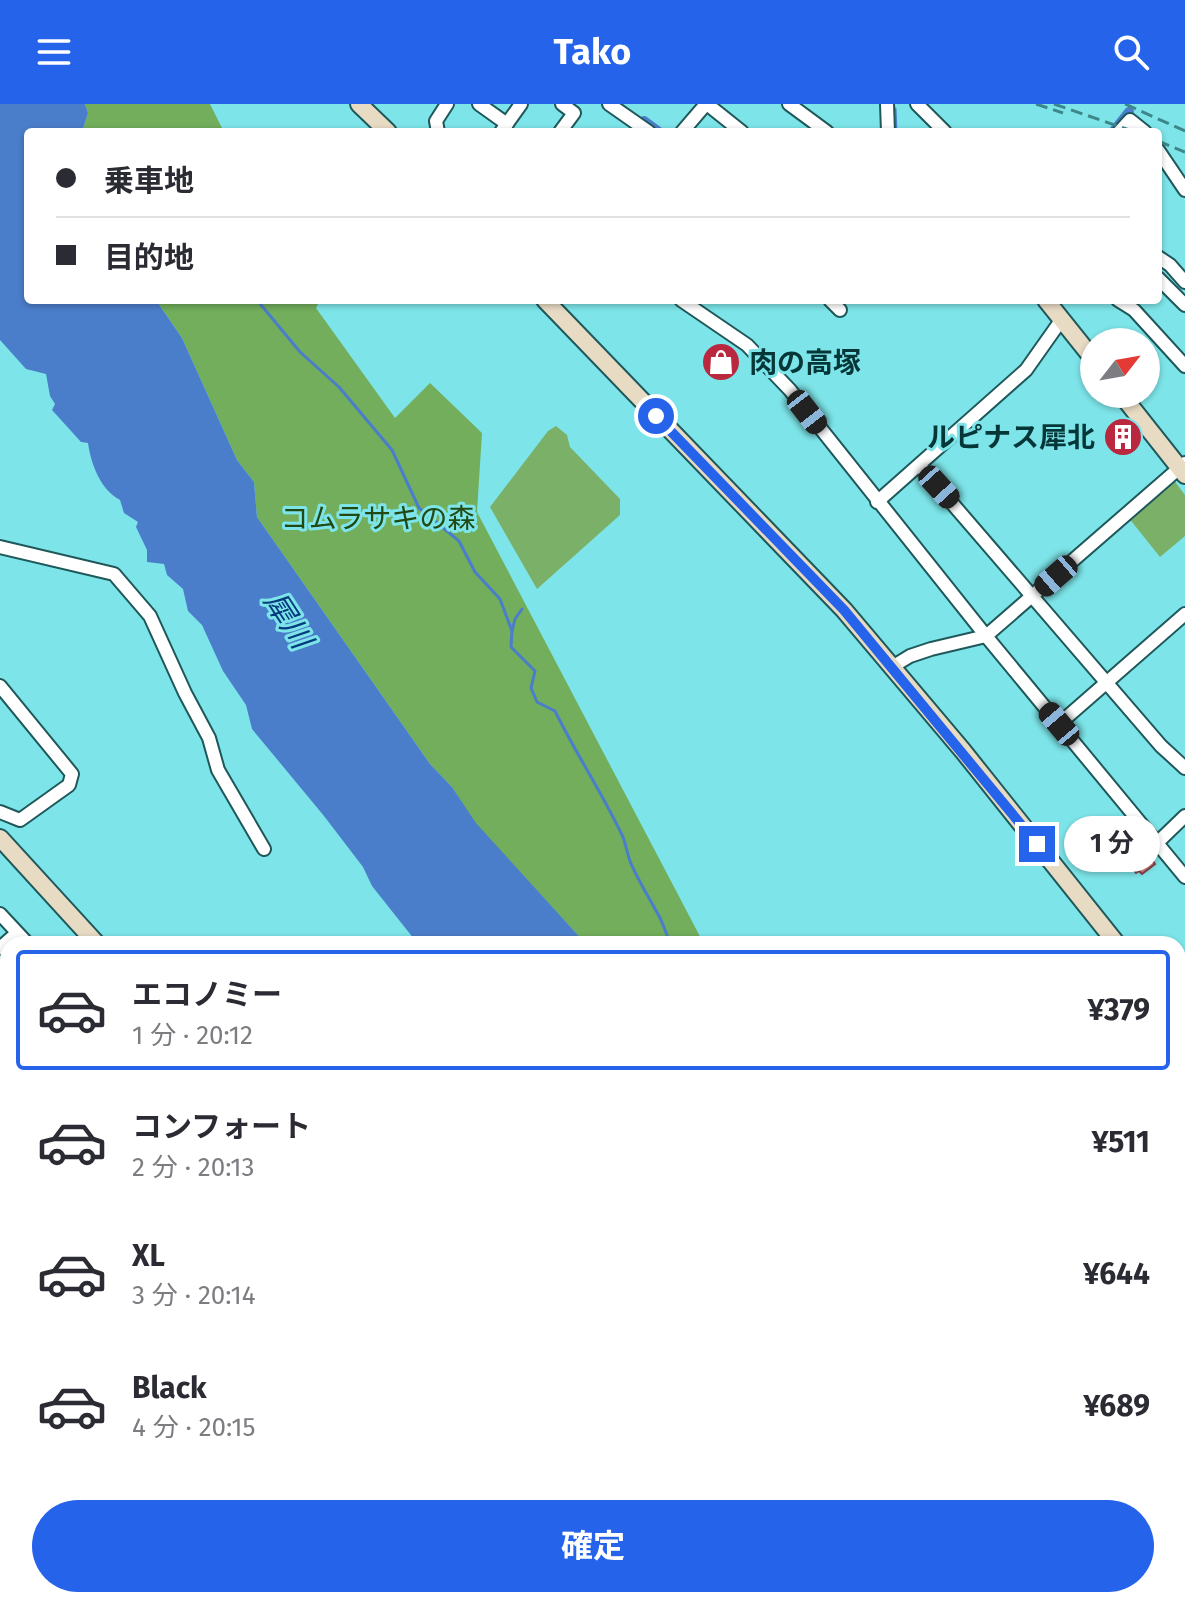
<!DOCTYPE html>
<html lang="ja">
<meta charset="utf-8">
<style>
body{margin:0;font-family:"Fira Sans","Noto Sans JP",sans-serif;background:#f7f7f7;color:#2b2b33;height:100vh;display:flex;flex-direction:column;font-size:30px;white-space:nowrap}
*{box-sizing:border-box;margin:0}
p{font-size:26px;color:#7c7c81}
.icon{flex:none;width:44px;height:44px;fill:none;stroke:currentColor;stroke-width:2;stroke-linecap:round;stroke-linejoin:round}
.map{position:relative;flex:1;overflow:hidden}
.sheet{position:absolute;left:0px;top:832px;width:1186px;height:672px;display:flex;flex-direction:column;background:#fff;border-radius:24px 24px 0 0;box-shadow:0 2px 6px #0004}
.sheet>*{flex:none}
.banner{position:absolute;left:24px;top:24px;width:1138px;height:176px;border-radius:8px;box-shadow:0 2px 6px #0004;display:grid;align-content:center;height:176px;padding:0 32px;background:#fff}
.needle{width:52px;rotate:59deg}
.fabs{position:absolute;left:1080px;top:224px;display:grid;gap:16px}
.fabs a{display:grid;place-items:center;width:80px;height:80px;border-radius:50%;background:#fff;box-shadow:0 2px 6px #0004;font-size:40px}
.end{position:absolute;width:36px;height:36px;margin:-18px;border:10px solid #2563eb;background:#fff;box-shadow:0 0 0 4px #fff}
.from{border-radius:50%}
.bubble{position:absolute;height:56px;border-radius:28px;background:#fff;box-shadow:0 2px 6px #0004;font-size:26px;font-weight:700;line-height:56px;text-align:center}
.car{position:absolute;width:24px;height:48px;margin:-24px -12px;border-radius:10px;box-shadow:0 0 6px 2px #0007;background:linear-gradient(#222 24%,#8ab4d8 0 40%,#222 0 76%,#8ab4d8 0 86%,#222 0)}
.banner b{display:flex;align-items:center;gap:28px;height:76px;font-size:30px}
.banner b+b{border-top:2px solid #e1e1e2}
.banner i{width:20px;height:20px;background:#2b2b33}
ul{padding:14px 0 0;list-style:none}
li{display:flex;align-items:center;gap:24px;height:120px;margin:0 16px 12px;padding:0 16px;border:4px solid transparent;border-radius:8px}
li div{flex:1}
li b{display:block;font-size:30px}
li em{font-style:normal;font-weight:700}
li.on{border-color:#2563eb}
li>.icon{width:72px;height:72px;stroke-width:1.5}
.button{display:flex;gap:16px;margin-top:auto;padding:16px 32px}
.button a{flex:1;height:92px;border-radius:48px;background:#2563eb;color:#fff;font-size:32px;font-weight:700;line-height:92px;text-align:center}
header{display:flex;justify-content:space-between;align-items:center;height:104px;padding:0 32px;background:#2563eb;color:#fff;font-size:36px;font-weight:700}
.map>svg:first-child{display:block}
</style>
<header><svg class="icon" aria-label="menu" viewBox="0 0 24 24"><path d="M4 6h16M4 12h16M4 18h16"/></svg>Tako<svg class="icon" aria-label="search" viewBox="0 0 24 24"><circle cx="10" cy="10" r="6"/><path d="M15 15l6 6"/></svg></header>
<div class="map">
<svg width="1185" height="1504" viewBox="0 0 1185 1504">
<rect width="100%" height="100%" fill="#7de5e9"/>
<!-- green -->
<g fill="#7bb068">
<path d="M 556,322 L 567,331 L 570,343 L 620,395 L 620,411 L 537,485 L 490,403 L 548,327 Z"/>
<path d="M 1173,375 L 1185,391 L 1185,432 L 1160,453 L 1128,413 Z"/>
<path d="M 8,1447 L 8,1496 L 204,1498 L 195,1504 L 5,1504 L 0,1496 L 0,1452 Z"/>
</g>
<!-- forest -->
<g fill="#72ae5c">
<path d="M 85,0 L 210,0 L 224,28 L 82,28 L 88,9 Z"/>
<path d="M 156,196 L 320,196 L 316,204 L 395,314 L 430,279 L 482,329 L 477,408 L 704,840 L 586,840 L 475,719 L 452,683 L 430,660 L 257,413 L 254,378 L 237,356 L 182,234 Z"/>
</g>
<!-- water -->
<g fill="#4b7eca">
<path d="M 0,0 L 85,0 L 88,9 L 82,28 L 28,28 L 28,196 L 156,196 L 182,234 L 237,356 L 254,378 L 257,413 L 430,660 L 452,683 L 476,719 L 586,840 L 418,840 L 372,782 L 363,763 L 324,712 L 252,625 L 246,601 L 223,567 L 202,521 L 188,507 L 183,485 L 167,471 L 164,460 L 147,458 L 147,446 L 136,423 L 138,418 L 124,409 L 120,396 C 100,385 91,360 88,339 L 81,338 L 52,306 L 55,300 L 50,292 L 46,270 L 26,265 L 0,236 Z"/>
<path d="M 1178,1423 L 1185,1428 L 1185,1504 L 949,1504 L 942,1496 L 1178,1496 Z"/>
</g>
<g fill="none" stroke-linecap="round" stroke-linejoin="round">
<!-- stream -->
<g stroke="#4b7eca" stroke-width="3">
<path d="M 895,5 L 896,28"/>
<path d="M 257,196 L 300,248 L 339,283 L 392,346 L 419,404 L 459,437 L 475,468 L 500,495 L 512,527 L 511,543 L 535,567 L 531,584 L 537,598 L 555,607 C 576,650 603,690 623,733 C 626,741 627,749 630,757 C 637,775 650,795 659,812 C 664,821 666,831 671,840"/>
<path d="M 512,527 L 515,515 L 522,505"/>
</g>
<!-- canal -->
<g stroke="#4b7eca" stroke-width="10">
<path d="M 644,17 L 659,28"/>
<path d="M 1113,28 L 1129,8"/>
</g>
</g>
<!-- building -->
<g fill="#da8b8d" stroke="#8b4347" stroke-width="2">
<path d="M 1120,319 L 1135,338 L 1124,346 L 1111,327 Z"/>
<path d="M 1138,736 L 1155,760 L 1142,770 L 1139,767 L 1136,769 L 1121,749 Z"/>
</g>
<g fill="none" stroke-linecap="round" stroke-linejoin="round">
<!-- street casing -->
<g stroke="#1f585a" stroke-width="16">
<g id="street">
<path d="M 479,0 L 507,20"/>
<path d="M 609,0 L 649,28"/>
<path d="M 707,0 L 742,28"/>
<path d="M 789,0 L 827,28"/>
<path d="M 887,0 L 888,28"/>
<path d="M 917,0 L 945,28"/>
<path d="M 438,28 L 436,17 L 447,0"/>
<path d="M 501,28 L 521,0"/>
<path d="M 560,28 L 574,9 L 562,0"/>
<path d="M 682,28 L 706,0"/>
<path d="M 1119,28 L 1130,16 L 1145,28"/>
<path d="M 1158,46 L 1185,86"/>
<path d="M 1158,153 L 1170,161 L 1185,178"/>
<path d="M 1158,174 L 1185,201"/>
<path d="M 681,196 L 747,241 L 790,286 L 986,532 L 1185,773"/>
<path d="M 830,196 L 840,206"/>
<path d="M 1118,196 L 1134,206 L 1185,262"/>
<path d="M 920,362 L 1161,642 L 1185,664"/>
<path d="M 877,398 L 1026,266 L 1062,215"/>
<path d="M 0,443 L 114,470 L 150,512 L 185,589 L 209,634 L 218,666 L 264,745"/>
<path d="M 892,563 L 910,552 L 931,545 L 986,532 L 1185,359"/>
<path d="M 0,582 L 72,670 L 69,681 L 20,716 L 0,708"/>
<path d="M 1059,620 L 1185,510"/>
<path d="M 1157,739 L 1185,712"/>
<path d="M 0,810 L 28,840"/>
<path d="M 0,844 L 17,829"/>
<path d="M 0,974 L 8,966"/>
<path d="M 0,1000 L 8,1009"/>
<path d="M 0,1097 L 8,1104"/>
<path d="M 0,1133 L 8,1127"/>
<path d="M 0,1247 L 8,1244"/>
<path d="M 0,1323 L 8,1319"/>
<path d="M 0,1429 L 8,1442"/>
<path d="M 388,1496 L 394,1504"/>
<path d="M 477,1496 L 479,1504"/>
<path d="M 647,1496 L 653,1504"/>
<path d="M 216,1504 L 228,1496"/>
<path d="M 352,1504 L 354,1504"/>
<path d="M 415,1504 L 425,1496"/>
<path d="M 555,1504 L 569,1496"/>
</g>
</g>
<!-- secondary casing -->
<g stroke="#1f585a" stroke-width="20">
<g id="secondary">
<path d="M 359,0 L 388,28"/>
<path d="M 545,196 L 844,506 L 963,647 L 1117,840"/>
<path d="M 1046,196 L 1094,256"/>
<path d="M 1121,290 L 1185,371"/>
<path d="M 0,734 L 97,840"/>
<path d="M 1178,915 L 1185,924"/>
<path d="M 678,1496 L 683,1504"/>
</g>
</g>
<!-- street -->
<use href="#street" stroke="#fff" stroke-width="12"/>
<!-- secondary -->
<use href="#secondary" stroke="#e8dbc4" stroke-width="16"/>
<!-- rail -->
<g stroke="#3d878a" stroke-width="3" stroke-dasharray="12 6" stroke-linecap="butt">
<path d="M 1036,0 L 1063,9"/>
<path d="M 1054,0 L 1135,28"/>
<path d="M 1125,0 L 1185,27"/>
<path d="M 1158,37 L 1185,48"/>
</g>
</g>
<g fill="none" stroke-linecap="round" stroke-linejoin="round">
<!-- route -->
<path stroke="#2563eb" stroke-width="10" d="M 656,312 L 844,506 L 1037,740"/>
</g>
<!-- icons -->
<defs>
<g id="shop-disc" transform="scale(2)"><circle r="9.5" fill="#ba283f" stroke="#7de5e9"/><path d="M-5-2.5h2.3a2.7 3.5 0 0 1 5.4 0H5L5.5 6h-11ZM-1.5-2.5h3a1.5 2.3 0 0 0-3 0Z" fill="#fff"/></g>
<g id="building-disc" transform="scale(2)"><circle r="9.5" fill="#ba283f" stroke="#7de5e9"/><path d="M-4-6H4V6H1V3H-1V6H-4ZM-2.5-4.3h1.7v1.8h-1.7ZM.8-4.3h1.7v1.8H.8ZM-2.5-1h1.7V.8h-1.7ZM.8-1h1.7V.8H.8Z" fill="#fff"/></g>
</defs>
<g fill-rule="evenodd">
<use href="#shop-disc" x="721" y="258"/>
<use href="#building-disc" x="1123" y="333"/>
</g>
<g text-anchor="middle" stroke-width="6" stroke-linejoin="round" paint-order="stroke">
<!-- poi labels -->
<g font-size="28" font-weight="bold" fill="#053638" stroke="#7de5e9" text-anchor="start">
<text x="749" y="268">肉の高塚</text>
<text x="1095" y="343" text-anchor="end">ルピナス犀北</text>
</g>
<!-- park labels -->
<g font-size="28" fill="#214911" stroke="#7de5e9">
<text x="378" y="424">コムラサキの森</text>
</g>
<!-- water labels -->
<g font-size="30" font-style="italic" fill="#053a7e" stroke="#7de5e9">
<text transform="translate(288 516) rotate(57)" y="10">犀川</text>
</g>
</g>
</svg>
<div class="fabs">
<a><svg class="needle" viewBox="-14 -14 28 28"><path d="M0-13l5 13h-10z" fill="#e53935"/><path d="M0 13l5-13h-10z" fill="#7c7c81"/></svg></a>
</div>
<i class="end from" style="left:656px;top:312px"></i>
<i class="end" style="left:1037px;top:740px"></i>
<div class="bubble" style="left:1064px;top:712px;width:96px">1 分</div>
<i class="car" style="left:807px;top:308px;rotate:142deg"></i>
<i class="car" style="left:939px;top:383px;rotate:138deg"></i>
<i class="car" style="left:1056px;top:472px;rotate:229deg"></i>
<i class="car" style="left:1059px;top:620px;rotate:320deg"></i>
<div class="banner">
<b><i class="from"></i>乗車地</b>
<b><i></i>目的地</b>
</div>
<section class="sheet">
<ul>
<li class="on"><svg class="icon" aria-label="car" viewBox="0 0 24 24"><path d="M5 17H2v-5l4-1 3-4h7l3 4 3 1v5h-3M9 17h6M6 11h13"/><circle cx="7" cy="17" r="2"/><circle cx="17" cy="17" r="2"/></svg><div><b>エコノミー</b><p>1 分 · 20:12</p></div><em>¥379</em></li>
<li><svg class="icon" aria-label="car" viewBox="0 0 24 24"><path d="M5 17H2v-5l4-1 3-4h7l3 4 3 1v5h-3M9 17h6M6 11h13"/><circle cx="7" cy="17" r="2"/><circle cx="17" cy="17" r="2"/></svg><div><b>コンフォート</b><p>2 分 · 20:13</p></div><em>¥511</em></li>
<li><svg class="icon" aria-label="car" viewBox="0 0 24 24"><path d="M5 17H2v-5l4-1 3-4h7l3 4 3 1v5h-3M9 17h6M6 11h13"/><circle cx="7" cy="17" r="2"/><circle cx="17" cy="17" r="2"/></svg><div><b>XL</b><p>3 分 · 20:14</p></div><em>¥644</em></li>
<li><svg class="icon" aria-label="car" viewBox="0 0 24 24"><path d="M5 17H2v-5l4-1 3-4h7l3 4 3 1v5h-3M9 17h6M6 11h13"/><circle cx="7" cy="17" r="2"/><circle cx="17" cy="17" r="2"/></svg><div><b>Black</b><p>4 分 · 20:15</p></div><em>¥689</em></li>
</ul>
<div class="button"><a>確定</a></div>
</section>
</div>
